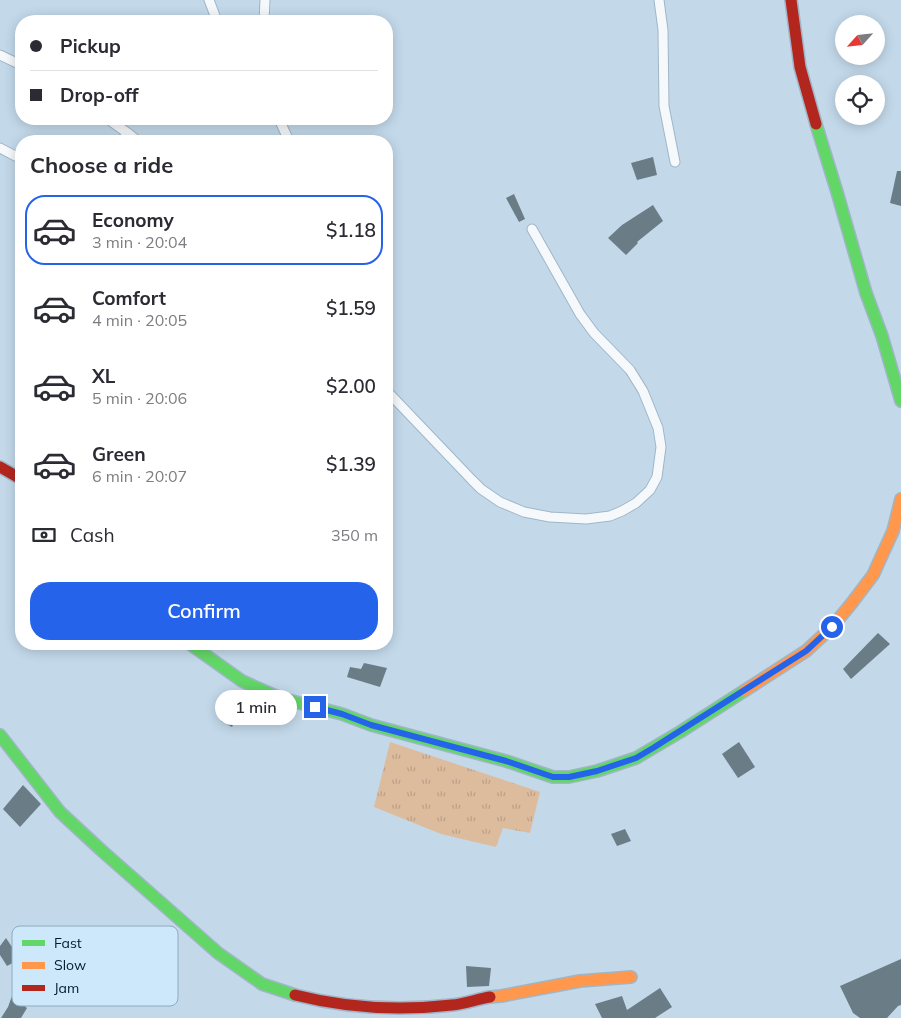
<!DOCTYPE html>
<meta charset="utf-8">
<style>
body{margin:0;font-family:Mulish,sans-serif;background:#f7f7f7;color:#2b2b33;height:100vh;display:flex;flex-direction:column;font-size:19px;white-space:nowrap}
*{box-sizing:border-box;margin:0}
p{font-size:16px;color:#7c7c81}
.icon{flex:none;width:28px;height:28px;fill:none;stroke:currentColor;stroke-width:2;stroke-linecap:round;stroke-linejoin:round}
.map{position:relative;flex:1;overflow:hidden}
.drawer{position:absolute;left:15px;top:135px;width:378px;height:515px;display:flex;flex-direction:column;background:#fff;border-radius:20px;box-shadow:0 2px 12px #0003}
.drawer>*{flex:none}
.guide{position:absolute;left:15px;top:15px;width:378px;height:110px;border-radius:20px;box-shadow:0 2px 12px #0003;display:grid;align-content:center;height:110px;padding:0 15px;background:#fff}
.needle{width:32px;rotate:243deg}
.buttons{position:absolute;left:835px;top:15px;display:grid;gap:10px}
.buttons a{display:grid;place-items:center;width:50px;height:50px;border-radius:50%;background:#fff;box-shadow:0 2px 12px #0003;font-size:25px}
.end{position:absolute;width:22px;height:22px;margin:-11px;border:6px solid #2563eb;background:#fff;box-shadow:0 0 0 2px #fff}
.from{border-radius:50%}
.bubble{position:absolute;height:35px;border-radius:18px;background:#fff;box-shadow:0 2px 12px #0003;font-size:16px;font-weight:600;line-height:35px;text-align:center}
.guide b{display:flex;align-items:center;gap:18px;height:48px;font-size:19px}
.guide b+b{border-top:1px solid #e1e1e2}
.guide i{width:12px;height:12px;background:#2b2b33}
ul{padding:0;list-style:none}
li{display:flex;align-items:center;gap:15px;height:70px;margin:0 10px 8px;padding:0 5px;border:2px solid transparent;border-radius:20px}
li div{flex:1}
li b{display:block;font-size:19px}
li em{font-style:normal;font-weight:600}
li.on{border-color:#2563eb}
li>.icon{width:45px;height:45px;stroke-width:1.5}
h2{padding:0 15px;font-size:22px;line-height:60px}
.pay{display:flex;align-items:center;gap:12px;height:55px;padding:0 15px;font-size:19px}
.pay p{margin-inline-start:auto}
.button{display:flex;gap:10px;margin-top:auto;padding:10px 15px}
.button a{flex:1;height:58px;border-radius:20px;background:#2563eb;color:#fff;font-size:20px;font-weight:600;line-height:58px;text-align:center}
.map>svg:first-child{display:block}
</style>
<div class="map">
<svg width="901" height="1018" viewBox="0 0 901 1018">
<defs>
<pattern id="park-tufts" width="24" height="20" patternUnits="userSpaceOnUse" patternTransform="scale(1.25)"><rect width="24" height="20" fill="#ddbb9d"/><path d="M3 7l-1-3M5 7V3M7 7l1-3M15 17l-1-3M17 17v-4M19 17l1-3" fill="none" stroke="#bca087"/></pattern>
</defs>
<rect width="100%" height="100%" fill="#c3d9ea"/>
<!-- park -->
<path fill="url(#park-tufts)" d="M 390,742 L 540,792 L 530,833 L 503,828 L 496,847 L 441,834 L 374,807 Z"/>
<!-- building -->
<g fill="#6a7d87">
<path d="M 653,157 L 657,175 L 637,180 L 631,163 Z"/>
<path d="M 897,171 L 901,171 L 901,206 L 890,203 Z"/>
<path d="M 514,194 L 525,219 L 519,222 L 506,198 Z"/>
<path d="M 653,205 L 663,221 L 637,242 L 638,243 L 626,255 L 608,238 L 622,225 Z"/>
<path d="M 878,633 L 890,644 L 851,679 L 843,669 Z"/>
<path d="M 364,663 L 387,668 L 380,687 L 347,677 L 350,667 L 361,669 Z"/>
<path d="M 244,697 L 260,705 L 252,718 L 239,710 Z"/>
<path d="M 226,709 L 237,716 L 232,727 L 221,721 Z"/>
<path d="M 739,742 L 755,767 L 738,778 L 722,754 Z"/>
<path d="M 23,785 L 41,804 L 20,827 L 3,809 Z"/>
<path d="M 625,829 L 631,841 L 617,846 L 611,834 Z"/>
<path d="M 6,938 L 20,959 L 7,966 L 0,955 L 0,946 Z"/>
<path d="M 901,959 L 901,1005 L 898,1006 L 887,1018 L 860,1018 L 853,1013 L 840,986 Z"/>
<path d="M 466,966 L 491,968 L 489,986 L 467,987 Z"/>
<path d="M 660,988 L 672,1007 L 655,1018 L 602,1018 L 595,1004 L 622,996 L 627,1010 Z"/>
<path d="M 12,996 L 27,1008 L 21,1018 L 1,1018 L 8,1007 Z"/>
</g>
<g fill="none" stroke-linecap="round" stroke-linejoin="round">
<!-- street casing -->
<g stroke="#a0b6c7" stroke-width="11">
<g id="street">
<path d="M 209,0 L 217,21"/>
<path d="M 659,0 L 663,30 L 664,106 L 675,162"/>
<path d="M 264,21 L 265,0"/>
<path d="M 0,55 L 21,65"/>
<path d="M 108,119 L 129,134 L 120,141"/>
<path d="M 279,119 L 289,141"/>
<path d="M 129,134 L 138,141"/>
<path d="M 0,148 L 21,159"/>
<path d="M 386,390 L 472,480 L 481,489 L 500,502 L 524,512 L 550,517 L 586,519 L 610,516 L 622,511 L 636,503 L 650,490 L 657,477 L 661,447 L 658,428 L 643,391 L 630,370 L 594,333 L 580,314 L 532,229"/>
</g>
</g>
<!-- fast casing -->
<g stroke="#a0b6c7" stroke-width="14">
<g id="fast">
<path d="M 816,124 L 837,192 L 866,293 L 882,336 L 901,401"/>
<path d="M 190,644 L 242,681 L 280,698 L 342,714 L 371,725 L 506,761 L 553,777 L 569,777 L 597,771 L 636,758 L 680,732 L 744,691"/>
<path d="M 0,735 L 60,812 L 101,850 L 218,953 L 262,984 L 295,995"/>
</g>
</g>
<!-- slow casing -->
<g stroke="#a0b6c7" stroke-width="14">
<g id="slow">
<path d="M 744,691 L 806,651 L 832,627 L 851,604 L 873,575 L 893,531 L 901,499"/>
<path d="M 490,997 L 501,996 L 580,981 L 631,977"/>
</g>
</g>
<!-- jam casing -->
<g stroke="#a0b6c7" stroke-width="14">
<g id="jam">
<path d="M 791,0 L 800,67 L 816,124"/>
<path d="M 0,467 L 21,479"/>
<path d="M 295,995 C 346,1008 400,1011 452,1005 C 465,1004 477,999 490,997"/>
</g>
</g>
<!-- street -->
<use href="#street" stroke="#f6f9fc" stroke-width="9"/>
<!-- fast -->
<use href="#fast" stroke="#63d668" stroke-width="11"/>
<!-- slow -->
<use href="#slow" stroke="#ff974d" stroke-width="11"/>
<!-- jam -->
<use href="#jam" stroke="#b3261e" stroke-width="11"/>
</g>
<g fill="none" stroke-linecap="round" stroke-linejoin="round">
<!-- route -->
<path stroke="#2563eb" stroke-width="6" d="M 315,707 L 342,714 L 371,725 L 506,761 L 553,777 L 569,777 L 597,771 L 636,758 L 653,748 L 806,651 L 832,627"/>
</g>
<!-- legend -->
<rect x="12" y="926" width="166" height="80" rx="8" fill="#cde7fb" stroke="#90aabd" stroke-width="1"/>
<rect x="22" y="940" width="23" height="6" fill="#63d668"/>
<rect x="22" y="962" width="23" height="7" fill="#ff974d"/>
<rect x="22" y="985" width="23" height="6" fill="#b3261e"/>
<g font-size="14" fill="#001b2c">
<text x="54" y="948">Fast</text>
<text x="54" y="970">Slow</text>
<text x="54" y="993">Jam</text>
</g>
</svg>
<div class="buttons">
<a><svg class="needle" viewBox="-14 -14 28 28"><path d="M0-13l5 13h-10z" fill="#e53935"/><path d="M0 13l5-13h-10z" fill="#7c7c81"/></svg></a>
<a><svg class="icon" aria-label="locate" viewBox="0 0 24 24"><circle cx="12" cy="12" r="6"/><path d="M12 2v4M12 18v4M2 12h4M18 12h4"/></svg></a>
</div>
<i class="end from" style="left:832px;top:627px"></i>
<i class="end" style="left:315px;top:707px"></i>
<div class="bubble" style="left:215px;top:690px;width:82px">1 min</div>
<div class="guide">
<b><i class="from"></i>Pickup</b>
<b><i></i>Drop-off</b>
</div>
<section class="drawer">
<h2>Choose a ride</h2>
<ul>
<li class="on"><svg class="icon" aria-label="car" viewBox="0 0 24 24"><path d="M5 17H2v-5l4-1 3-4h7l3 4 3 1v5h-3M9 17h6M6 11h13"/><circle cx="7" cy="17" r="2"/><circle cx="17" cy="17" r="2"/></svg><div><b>Economy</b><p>3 min · 20:04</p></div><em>$1.18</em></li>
<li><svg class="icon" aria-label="car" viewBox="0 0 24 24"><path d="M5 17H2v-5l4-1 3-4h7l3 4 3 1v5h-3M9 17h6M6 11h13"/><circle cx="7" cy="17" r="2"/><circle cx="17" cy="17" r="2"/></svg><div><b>Comfort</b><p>4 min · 20:05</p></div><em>$1.59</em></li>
<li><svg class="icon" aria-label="car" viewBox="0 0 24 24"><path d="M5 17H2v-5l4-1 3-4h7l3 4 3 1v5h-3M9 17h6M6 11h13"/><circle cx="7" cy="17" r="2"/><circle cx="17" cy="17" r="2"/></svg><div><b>XL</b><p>5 min · 20:06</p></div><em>$2.00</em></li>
<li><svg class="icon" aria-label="car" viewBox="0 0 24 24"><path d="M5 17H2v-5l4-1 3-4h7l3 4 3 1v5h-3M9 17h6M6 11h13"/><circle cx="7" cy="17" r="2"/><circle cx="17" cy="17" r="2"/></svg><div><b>Green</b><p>6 min · 20:07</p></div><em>$1.39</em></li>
</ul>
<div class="pay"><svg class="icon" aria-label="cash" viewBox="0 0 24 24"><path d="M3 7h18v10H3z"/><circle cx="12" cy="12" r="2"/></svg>Cash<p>350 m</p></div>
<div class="button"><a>Confirm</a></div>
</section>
</div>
